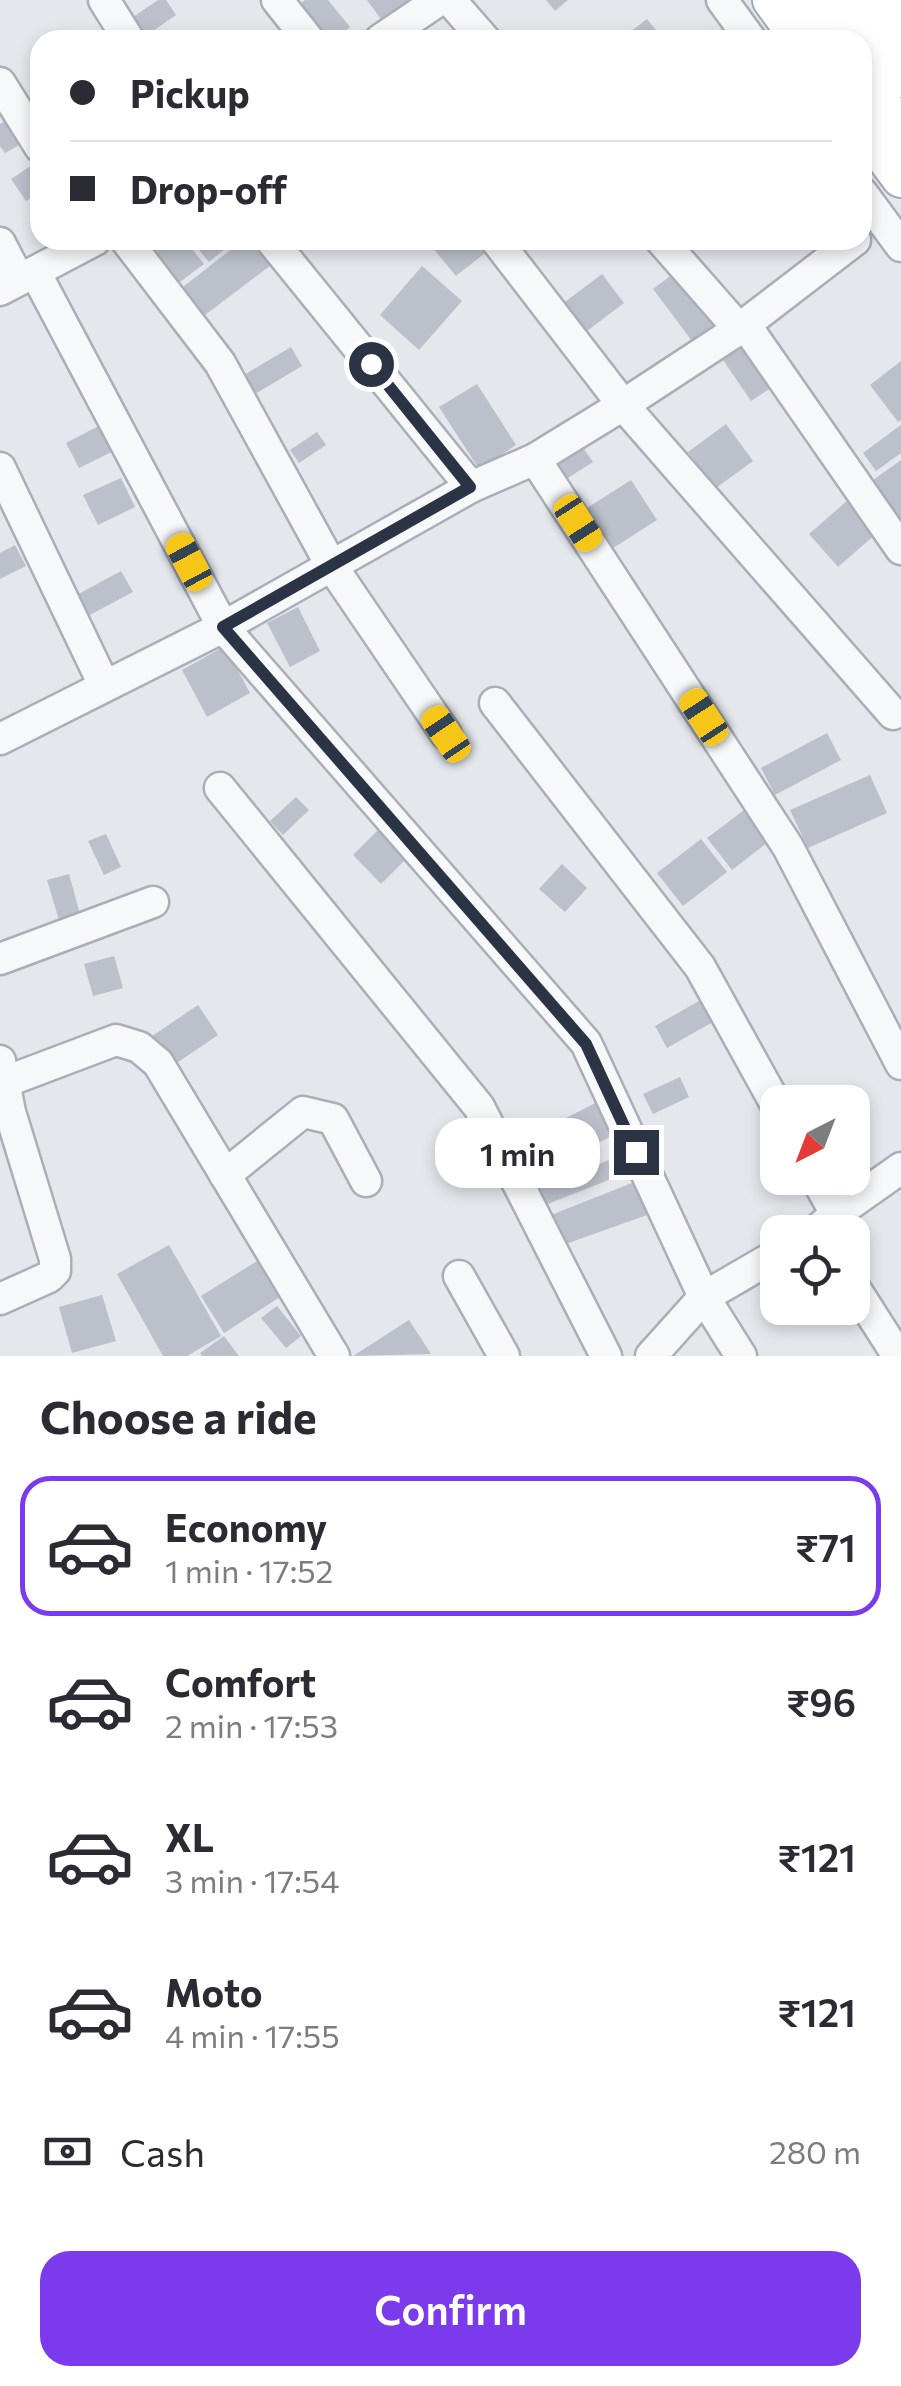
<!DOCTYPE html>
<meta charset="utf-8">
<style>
body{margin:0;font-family:Commissioner,sans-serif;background:#f7f7f7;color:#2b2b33;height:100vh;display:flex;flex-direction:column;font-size:38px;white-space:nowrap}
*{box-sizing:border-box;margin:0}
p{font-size:32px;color:#7c7c81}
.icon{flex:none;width:55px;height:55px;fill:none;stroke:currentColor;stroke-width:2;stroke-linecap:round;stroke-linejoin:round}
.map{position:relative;height:1356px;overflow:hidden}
.side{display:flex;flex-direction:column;background:#fff;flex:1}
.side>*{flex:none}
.top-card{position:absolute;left:30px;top:30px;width:842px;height:220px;border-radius:30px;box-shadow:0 5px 15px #0003;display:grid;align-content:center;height:220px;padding:0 40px;background:#fff}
.needle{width:65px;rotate:222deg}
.controls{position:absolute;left:760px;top:1085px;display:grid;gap:20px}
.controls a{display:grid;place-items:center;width:110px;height:110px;border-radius:20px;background:#fff;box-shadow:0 5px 15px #0003;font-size:50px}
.end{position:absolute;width:45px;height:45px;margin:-22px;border:12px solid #2b3445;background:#fff;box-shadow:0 0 0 5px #fff}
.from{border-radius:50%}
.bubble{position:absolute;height:70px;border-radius:30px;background:#fff;box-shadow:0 5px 15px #0003;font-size:32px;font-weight:600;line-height:70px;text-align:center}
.car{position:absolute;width:30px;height:60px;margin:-30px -15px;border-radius:12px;box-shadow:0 0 8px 2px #0007;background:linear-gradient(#f5c518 24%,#345 0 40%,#f5c518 0 76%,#345 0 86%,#f5c518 0)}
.top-card b{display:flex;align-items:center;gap:35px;height:95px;font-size:38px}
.top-card b+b{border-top:2px solid #e1e1e2}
.top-card i{width:25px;height:25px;background:#2b2b33}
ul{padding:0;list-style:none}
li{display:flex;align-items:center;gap:30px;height:140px;margin:0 20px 15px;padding:0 20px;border:5px solid transparent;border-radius:30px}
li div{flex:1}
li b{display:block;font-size:38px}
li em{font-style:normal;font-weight:600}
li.on{border-color:#7c3aed}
li>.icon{width:90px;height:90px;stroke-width:1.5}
h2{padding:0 40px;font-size:45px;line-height:120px}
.pay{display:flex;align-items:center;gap:25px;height:110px;padding:0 40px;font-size:38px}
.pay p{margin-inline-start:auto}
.button{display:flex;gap:20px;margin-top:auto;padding:20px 40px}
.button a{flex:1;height:115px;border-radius:30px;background:#7c3aed;color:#fff;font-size:40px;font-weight:600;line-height:115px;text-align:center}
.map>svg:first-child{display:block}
</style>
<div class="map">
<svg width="901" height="1356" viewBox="0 0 901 1356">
<rect width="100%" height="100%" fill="#e4e7ec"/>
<!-- building -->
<g fill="#bbc0ca">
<path d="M 158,0 L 166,0 L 176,15 L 140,40 L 124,23 Z"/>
<path d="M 305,0 L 328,0 L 350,27 L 333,40 L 314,40 L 291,11 Z"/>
<path d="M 367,0 L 423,0 L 386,26 Z"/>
<path d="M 546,0 L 568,0 L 555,11 Z"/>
<path d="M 647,19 L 664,40 L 620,40 Z"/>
<path d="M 9,119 L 23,143 L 5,153 L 0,146 L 0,124 Z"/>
<path d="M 40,160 L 40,192 L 26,201 L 11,179 Z"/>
<path d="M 140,240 L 185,240 L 204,264 L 176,285 Z"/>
<path d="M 191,240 L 236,240 L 209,262 Z"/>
<path d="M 243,240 L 265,240 L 279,259 L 201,318 L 179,290 Z"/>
<path d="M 430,240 L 475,240 L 485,253 L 456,276 L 428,242 Z"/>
<path d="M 422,266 L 462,301 L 419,350 L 380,315 Z"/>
<path d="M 682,267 L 721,319 L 692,341 L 653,289 Z"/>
<path d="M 602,274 L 624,303 L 579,337 L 557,308 Z"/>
<path d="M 747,334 L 780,382 L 751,401 L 719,354 Z"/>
<path d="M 291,347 L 302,366 L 255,394 L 244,375 Z"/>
<path d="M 901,361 L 901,420 L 898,422 L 870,385 Z"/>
<path d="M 477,384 L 516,445 L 479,469 L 439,407 Z"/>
<path d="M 110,420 L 124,446 L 79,468 L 66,443 Z"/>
<path d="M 726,424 L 753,461 L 716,488 L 688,452 Z"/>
<path d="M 901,425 L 901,453 L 876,471 L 863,453 Z"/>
<path d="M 317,432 L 326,445 L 299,463 L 290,450 Z"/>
<path d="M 582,446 L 593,462 L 563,481 L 552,465 Z"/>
<path d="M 901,460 L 901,518 L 896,521 L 869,483 Z"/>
<path d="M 121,478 L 135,507 L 98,525 L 83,495 Z"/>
<path d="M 631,480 L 657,520 L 613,548 L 587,508 Z"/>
<path d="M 848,500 L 877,533 L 838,567 L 809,534 Z"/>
<path d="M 15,545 L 26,566 L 0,579 L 0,553 Z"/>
<path d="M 121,571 L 133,592 L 84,618 L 73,597 Z"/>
<path d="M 298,607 L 320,651 L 290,667 L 267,623 Z"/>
<path d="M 225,646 L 250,693 L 207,717 L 182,670 Z"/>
<path d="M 827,733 L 841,760 L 775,795 L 761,768 Z"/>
<path d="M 870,775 L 887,813 L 808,848 L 790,810 Z"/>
<path d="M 296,797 L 309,810 L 283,835 L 270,821 Z"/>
<path d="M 752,804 L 776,836 L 732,870 L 707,838 Z"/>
<path d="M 379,829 L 407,858 L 381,884 L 353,855 Z"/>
<path d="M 106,834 L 121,867 L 104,875 L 88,841 Z"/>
<path d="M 701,839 L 727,872 L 683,906 L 657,873 Z"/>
<path d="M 562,864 L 587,888 L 565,912 L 539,889 Z"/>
<path d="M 69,874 L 80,914 L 59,920 L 47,880 Z"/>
<path d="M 114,956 L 123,988 L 93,996 L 84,964 Z"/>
<path d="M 706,997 L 718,1019 L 667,1048 L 655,1026 Z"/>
<path d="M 198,1005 L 218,1035 L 165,1071 L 145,1041 Z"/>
<path d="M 680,1077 L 689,1097 L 653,1114 L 643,1094 Z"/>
<path d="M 603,1099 L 619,1132 L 583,1151 L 566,1118 Z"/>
<path d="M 545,1126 L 559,1159 L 517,1176 L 503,1143 Z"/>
<path d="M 627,1153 L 634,1170 L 535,1209 L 528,1192 Z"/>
<path d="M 637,1181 L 650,1214 L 560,1246 L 546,1217 Z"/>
<path d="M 169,1245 L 221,1336 L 187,1356 L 163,1356 L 117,1274 Z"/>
<path d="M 257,1261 L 280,1297 L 224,1333 L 201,1296 Z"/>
<path d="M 102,1295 L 116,1341 L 72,1353 L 59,1307 Z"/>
<path d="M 277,1306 L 301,1336 L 286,1348 L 261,1318 Z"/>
<path d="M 409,1320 L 431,1354 L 353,1356 Z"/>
<path d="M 224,1336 L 239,1356 L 202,1356 L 200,1353 Z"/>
</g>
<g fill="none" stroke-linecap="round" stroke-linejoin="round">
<!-- minor casing -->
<g stroke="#a9aeb7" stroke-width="35">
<g id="minor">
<path d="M 104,0 L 129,40"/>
<path d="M 277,0 L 309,40"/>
<path d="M 450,0 L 485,40"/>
<path d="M 722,0 L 751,40"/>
<path d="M 380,40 L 439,0"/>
<path d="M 0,83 L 40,147"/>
<path d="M 862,193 L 901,246"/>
<path d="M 126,240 L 220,363 L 331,565 L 446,734"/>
<path d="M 271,240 L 471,487"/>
<path d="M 496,240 L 623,405 L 893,714"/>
<path d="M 661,240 L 739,329 L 751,333 L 901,549"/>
<path d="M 0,243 L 19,280"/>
<path d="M 35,272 L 223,627 L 586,1043 L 704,1297 L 741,1356"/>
<path d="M 0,290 L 95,240"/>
<path d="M 535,459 L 788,847 L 901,1064"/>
<path d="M 0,468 L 104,685"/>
<path d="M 495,703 L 700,967 L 778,1108"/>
<path d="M 0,739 L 223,627 L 471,487 L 535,459 L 623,405 L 739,329 L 855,240"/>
<path d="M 220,788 L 479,1107 L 606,1356"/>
<path d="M 0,959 L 153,902"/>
<path d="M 0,1061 L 10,1112 L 55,1259 L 55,1271 L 49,1277 L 0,1299"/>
<path d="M 5,1082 L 116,1040 L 139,1047 L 158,1063 L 334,1356"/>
<path d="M 225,1175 L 303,1112 L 333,1119 L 366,1181"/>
<path d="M 816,1178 L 836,1214"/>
<path d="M 815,1232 L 836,1214 L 901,1168"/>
<path d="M 459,1276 L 504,1356"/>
<path d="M 852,1284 L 898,1356"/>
<path d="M 651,1356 L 704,1297 L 778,1254"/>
</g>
</g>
<!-- major casing -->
<g stroke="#a3abb8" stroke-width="42">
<g id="major">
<path d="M 772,0 L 801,40"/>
<path d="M 885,0 L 901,23"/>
<path d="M 862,125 L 901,178"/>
</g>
</g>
<!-- highway casing -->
<g stroke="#8b94a3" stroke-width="48">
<g id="highway">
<path d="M 804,0 L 833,40"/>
<path d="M 846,0 L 901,76"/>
<path d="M 862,81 L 901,134"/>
</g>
</g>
<!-- minor -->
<use href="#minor" stroke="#f7f8fa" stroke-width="30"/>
<!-- major -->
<use href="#major" stroke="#fff" stroke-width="38"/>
<!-- highway -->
<use href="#highway" stroke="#fff" stroke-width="42"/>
</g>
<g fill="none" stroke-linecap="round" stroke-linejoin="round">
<!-- route -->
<path stroke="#2b3445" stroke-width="12" d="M 371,364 L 470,487 L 223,627 L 586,1044 L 636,1152"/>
</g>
</svg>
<div class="controls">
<a><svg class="needle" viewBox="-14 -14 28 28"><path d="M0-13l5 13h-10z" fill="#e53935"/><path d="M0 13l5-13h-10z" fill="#7c7c81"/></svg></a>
<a><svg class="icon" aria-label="locate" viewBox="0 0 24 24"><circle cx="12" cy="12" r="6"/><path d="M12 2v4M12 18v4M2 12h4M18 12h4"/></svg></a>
</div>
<i class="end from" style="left:371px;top:364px"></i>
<i class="end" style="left:636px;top:1152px"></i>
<div class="bubble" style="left:435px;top:1118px;width:165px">1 min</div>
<i class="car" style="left:578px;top:523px;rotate:147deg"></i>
<i class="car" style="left:189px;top:562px;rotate:332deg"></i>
<i class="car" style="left:704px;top:717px;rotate:327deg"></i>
<i class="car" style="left:446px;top:734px;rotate:326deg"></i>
<div class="top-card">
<b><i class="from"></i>Pickup</b>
<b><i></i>Drop-off</b>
</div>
</div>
<section class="side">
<h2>Choose a ride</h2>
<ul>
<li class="on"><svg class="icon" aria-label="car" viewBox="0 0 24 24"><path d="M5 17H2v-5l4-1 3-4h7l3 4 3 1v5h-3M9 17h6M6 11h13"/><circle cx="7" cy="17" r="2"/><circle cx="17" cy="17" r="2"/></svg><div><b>Economy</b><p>1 min · 17:52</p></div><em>₹71</em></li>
<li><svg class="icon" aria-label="car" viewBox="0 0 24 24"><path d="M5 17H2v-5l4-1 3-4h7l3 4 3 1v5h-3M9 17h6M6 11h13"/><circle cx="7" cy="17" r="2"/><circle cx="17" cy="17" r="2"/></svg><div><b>Comfort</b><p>2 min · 17:53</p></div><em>₹96</em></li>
<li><svg class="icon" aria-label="car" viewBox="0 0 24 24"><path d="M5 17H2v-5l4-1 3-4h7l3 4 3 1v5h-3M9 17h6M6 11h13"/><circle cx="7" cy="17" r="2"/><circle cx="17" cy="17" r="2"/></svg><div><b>XL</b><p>3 min · 17:54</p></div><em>₹121</em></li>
<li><svg class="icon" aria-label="car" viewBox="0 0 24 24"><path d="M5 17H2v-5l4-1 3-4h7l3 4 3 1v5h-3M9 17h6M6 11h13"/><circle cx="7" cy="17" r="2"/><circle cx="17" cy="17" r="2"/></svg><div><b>Moto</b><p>4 min · 17:55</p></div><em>₹121</em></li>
</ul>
<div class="pay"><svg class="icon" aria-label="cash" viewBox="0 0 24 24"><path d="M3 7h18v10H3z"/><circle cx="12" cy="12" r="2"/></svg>Cash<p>280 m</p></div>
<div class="button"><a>Confirm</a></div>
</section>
